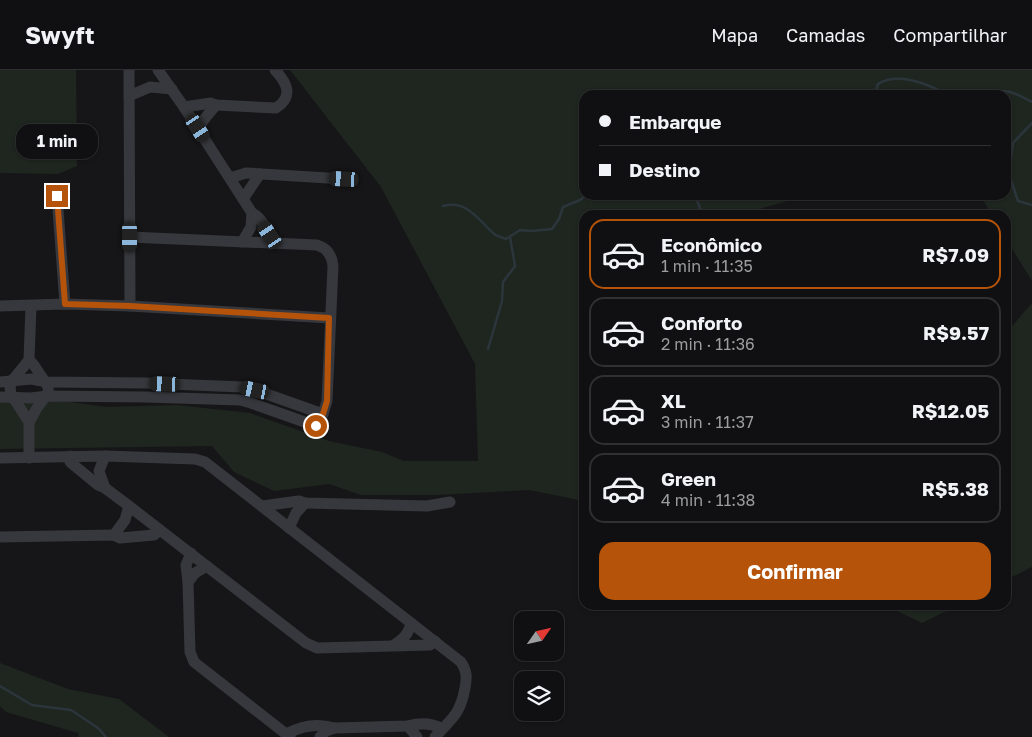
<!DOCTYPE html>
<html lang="pt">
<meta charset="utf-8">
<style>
body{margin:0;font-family:"Golos Text",sans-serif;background:#19191b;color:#f1f3f6;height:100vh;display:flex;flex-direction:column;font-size:19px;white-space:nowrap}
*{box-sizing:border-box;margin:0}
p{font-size:16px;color:#9c9d9f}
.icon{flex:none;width:28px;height:28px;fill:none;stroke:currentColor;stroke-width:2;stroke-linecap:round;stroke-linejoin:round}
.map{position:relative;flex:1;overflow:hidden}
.details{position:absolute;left:579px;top:140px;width:432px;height:400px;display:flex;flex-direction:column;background:#101012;border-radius:15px;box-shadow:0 1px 4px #0004,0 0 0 1px #303032}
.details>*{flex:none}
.hud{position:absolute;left:579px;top:20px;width:432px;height:110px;border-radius:15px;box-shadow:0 1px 4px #0004,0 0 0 1px #303032;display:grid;align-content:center;height:110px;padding:0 20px;background:#101012}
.needle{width:32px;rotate:56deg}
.controls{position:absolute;left:514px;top:541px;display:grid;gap:10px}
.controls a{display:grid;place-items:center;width:50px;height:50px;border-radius:10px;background:#101012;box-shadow:0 1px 4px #0004,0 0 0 1px #303032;font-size:25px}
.end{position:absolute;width:22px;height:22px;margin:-11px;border:6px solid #b45309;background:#fff;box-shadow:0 0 0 2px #fff}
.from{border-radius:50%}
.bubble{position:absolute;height:35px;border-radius:15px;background:#101012;box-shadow:0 1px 4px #0004,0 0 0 1px #303032;font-size:16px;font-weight:700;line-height:35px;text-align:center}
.car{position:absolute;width:15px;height:30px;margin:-15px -8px;border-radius:6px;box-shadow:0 0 4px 1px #0007;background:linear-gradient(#222 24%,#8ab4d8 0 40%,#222 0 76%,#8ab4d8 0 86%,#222 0)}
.hud b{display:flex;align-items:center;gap:18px;height:48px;font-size:19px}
.hud b+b{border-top:1px solid #303032}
.hud i{width:12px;height:12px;background:#f1f3f6}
ul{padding:9px 0 0;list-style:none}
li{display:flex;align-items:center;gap:15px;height:70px;margin:0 10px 8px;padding:0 10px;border:2px solid #303032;border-radius:15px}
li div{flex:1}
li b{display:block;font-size:19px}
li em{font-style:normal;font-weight:700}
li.current{border-color:#b45309}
li>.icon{width:45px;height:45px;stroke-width:1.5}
.action{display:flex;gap:10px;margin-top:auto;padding:10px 20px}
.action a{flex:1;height:58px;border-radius:15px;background:#b45309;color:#fff;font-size:20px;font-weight:700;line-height:58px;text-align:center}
header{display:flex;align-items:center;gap:30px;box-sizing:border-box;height:70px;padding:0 25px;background:#101012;border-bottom:1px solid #303032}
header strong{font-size:24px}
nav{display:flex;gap:28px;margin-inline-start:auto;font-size:18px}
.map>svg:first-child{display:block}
</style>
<header>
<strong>Swyft</strong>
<nav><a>Mapa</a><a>Camadas</a><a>Compartilhar</a></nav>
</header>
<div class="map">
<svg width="1032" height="667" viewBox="0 0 1032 667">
<rect width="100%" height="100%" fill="#161618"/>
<!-- green -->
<g fill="#1e261f">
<path d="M 0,0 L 76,0 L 77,96 L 58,104 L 0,103 Z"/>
<path d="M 290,0 L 1032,0 L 1032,211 L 1006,169 L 1006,145 L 992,145 L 980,125 L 1006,125 L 1006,25 L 584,25 L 584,125 L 808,125 L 739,145 L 584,145 L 584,431 L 529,420 L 439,425 L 361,425 L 329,414 L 274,421 L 234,402 L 212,376 L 0,379 L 0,332 L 50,329 L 106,337 L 177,335 L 250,343 L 329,371 L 382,382 L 404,391 L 478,391 L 475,294 L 381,117 Z"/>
<path d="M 1032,233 L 1032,497 L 1006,510 L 1006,263 Z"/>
<path d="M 885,535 L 958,535 L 922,553 Z"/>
<path d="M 0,593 L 68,619 L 119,629 L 169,667 L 79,667 L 78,663 L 6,642 L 0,636 Z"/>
</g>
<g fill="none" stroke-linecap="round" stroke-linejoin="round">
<!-- stream -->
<g stroke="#2c353c" stroke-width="2.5">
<path d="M 856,25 L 859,22 L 870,23 L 876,21 L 878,14 C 899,1 928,14 948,25"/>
<path d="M 987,25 C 1005,16 1017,24 1032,32"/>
<path d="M 1032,53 L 1013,73 L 1009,104 L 1018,131 L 1032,135"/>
<path d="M 694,125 L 699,135 L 701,145"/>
<path d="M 443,136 C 466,130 477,148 492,162 C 495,166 501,167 506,169 L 520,160 L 532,161 L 552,159 L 559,149 L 563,137 L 580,130 L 586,125"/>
<path d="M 488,279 L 502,231 L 503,212 L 515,196 L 510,167"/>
<path d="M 0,616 L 32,635 L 71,640 L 98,658 L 106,667"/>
</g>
<!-- minor -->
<g stroke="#37383d" stroke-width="11">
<path d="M 129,0 L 130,236"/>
<path d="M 158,0 L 184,37 L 252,143 C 262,148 270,163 271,174"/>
<path d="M 129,26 L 150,17 L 172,19"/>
<path d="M 184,37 L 211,33 L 216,35 L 276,38 C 294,26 287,13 275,0"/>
<path d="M 198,58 L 206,47 L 216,35"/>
<path d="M 230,108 L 246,103 L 344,109"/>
<path d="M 57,126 L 65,234"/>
<path d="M 243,129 L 260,104"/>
<path d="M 242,172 L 251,157 L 252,143"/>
<path d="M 0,236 L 65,234 L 130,236 L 329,248"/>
<path d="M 0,312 L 31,309 L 47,312 L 145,313 L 242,317 L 255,320 L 323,344"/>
<path d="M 0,327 L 31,328 L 47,326 L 145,327 L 240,330 L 251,333 L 316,356 L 323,344 L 327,331 L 333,196 C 332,185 327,178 317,175 L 130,167"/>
<path d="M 29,352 C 32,348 34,343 37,338 C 49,320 54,323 39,303 C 36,298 34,294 29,290"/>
<path d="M 70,386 L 70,392 L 98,415 L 105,418 L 129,436 L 306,573 L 317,578 L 430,575 L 435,571"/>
<path d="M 105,386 L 99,401 L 105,418"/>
<path d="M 0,388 L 105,386 L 195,389 L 205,392 L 461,592 C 467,601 467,607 465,618 C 460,645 452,648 435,667"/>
<path d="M 29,388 L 29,352 L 11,324 L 10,318 L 12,311 L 29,290 L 31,236"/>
<path d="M 262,436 L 299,431 L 305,433 L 427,436 L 450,432"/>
<path d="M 289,458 L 296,443 L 305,433"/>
<path d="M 114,465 L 125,450 L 129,436"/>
<path d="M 0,467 L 114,465 L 120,468 L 154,465 L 160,460"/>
<path d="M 191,483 L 186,495 L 188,512 L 190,582 L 194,592 L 290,667"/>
<path d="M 188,512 L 195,503 L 207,496"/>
<path d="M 394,575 C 403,569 409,564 411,553"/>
<path d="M 408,656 L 417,667"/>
<path d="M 286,664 C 301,656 318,653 334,658 L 408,656 C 419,653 432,653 442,659"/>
<path d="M 320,667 L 326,661 L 334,658"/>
</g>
</g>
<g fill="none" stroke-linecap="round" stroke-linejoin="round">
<!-- route -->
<path stroke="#b45309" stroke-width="6" d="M 57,126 L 65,234 L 130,236 L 329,248 L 327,331 L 323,344 L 316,356"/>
</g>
</svg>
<div class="controls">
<a><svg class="needle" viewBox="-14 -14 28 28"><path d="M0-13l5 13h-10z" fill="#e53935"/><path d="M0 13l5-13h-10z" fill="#9c9d9f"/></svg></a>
<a><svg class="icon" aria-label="layers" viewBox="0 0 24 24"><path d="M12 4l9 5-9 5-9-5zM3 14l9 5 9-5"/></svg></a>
</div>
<i class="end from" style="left:316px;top:356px"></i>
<i class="end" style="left:57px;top:126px"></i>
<div class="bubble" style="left:16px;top:54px;width:82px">1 min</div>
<i class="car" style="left:198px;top:58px;rotate:147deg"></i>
<i class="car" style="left:344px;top:109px;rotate:273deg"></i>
<i class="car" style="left:270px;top:165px;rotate:326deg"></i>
<i class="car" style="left:130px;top:167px;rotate:180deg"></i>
<i class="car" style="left:165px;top:314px;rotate:272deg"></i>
<i class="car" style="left:255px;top:320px;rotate:282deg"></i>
<div class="hud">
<b><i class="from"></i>Embarque</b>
<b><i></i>Destino</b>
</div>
<section class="details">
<ul>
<li class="current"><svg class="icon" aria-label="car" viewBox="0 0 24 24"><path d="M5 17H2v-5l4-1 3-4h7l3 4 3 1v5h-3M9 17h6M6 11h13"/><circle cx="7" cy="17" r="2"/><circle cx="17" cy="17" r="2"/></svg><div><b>Econômico</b><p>1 min · 11:35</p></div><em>R$7.09</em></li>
<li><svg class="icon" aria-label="car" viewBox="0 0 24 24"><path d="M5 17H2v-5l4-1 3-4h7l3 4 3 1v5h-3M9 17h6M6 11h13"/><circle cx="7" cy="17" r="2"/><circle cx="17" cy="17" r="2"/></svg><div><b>Conforto</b><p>2 min · 11:36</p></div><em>R$9.57</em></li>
<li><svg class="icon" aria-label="car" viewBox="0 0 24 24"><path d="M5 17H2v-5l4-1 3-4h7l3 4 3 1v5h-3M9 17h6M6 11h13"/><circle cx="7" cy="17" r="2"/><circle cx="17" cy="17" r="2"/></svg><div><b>XL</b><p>3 min · 11:37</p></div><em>R$12.05</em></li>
<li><svg class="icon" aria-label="car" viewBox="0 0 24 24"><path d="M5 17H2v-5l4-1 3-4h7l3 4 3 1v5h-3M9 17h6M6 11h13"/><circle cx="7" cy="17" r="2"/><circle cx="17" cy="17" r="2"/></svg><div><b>Green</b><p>4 min · 11:38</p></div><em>R$5.38</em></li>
</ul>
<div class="action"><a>Confirmar</a></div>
</section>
</div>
